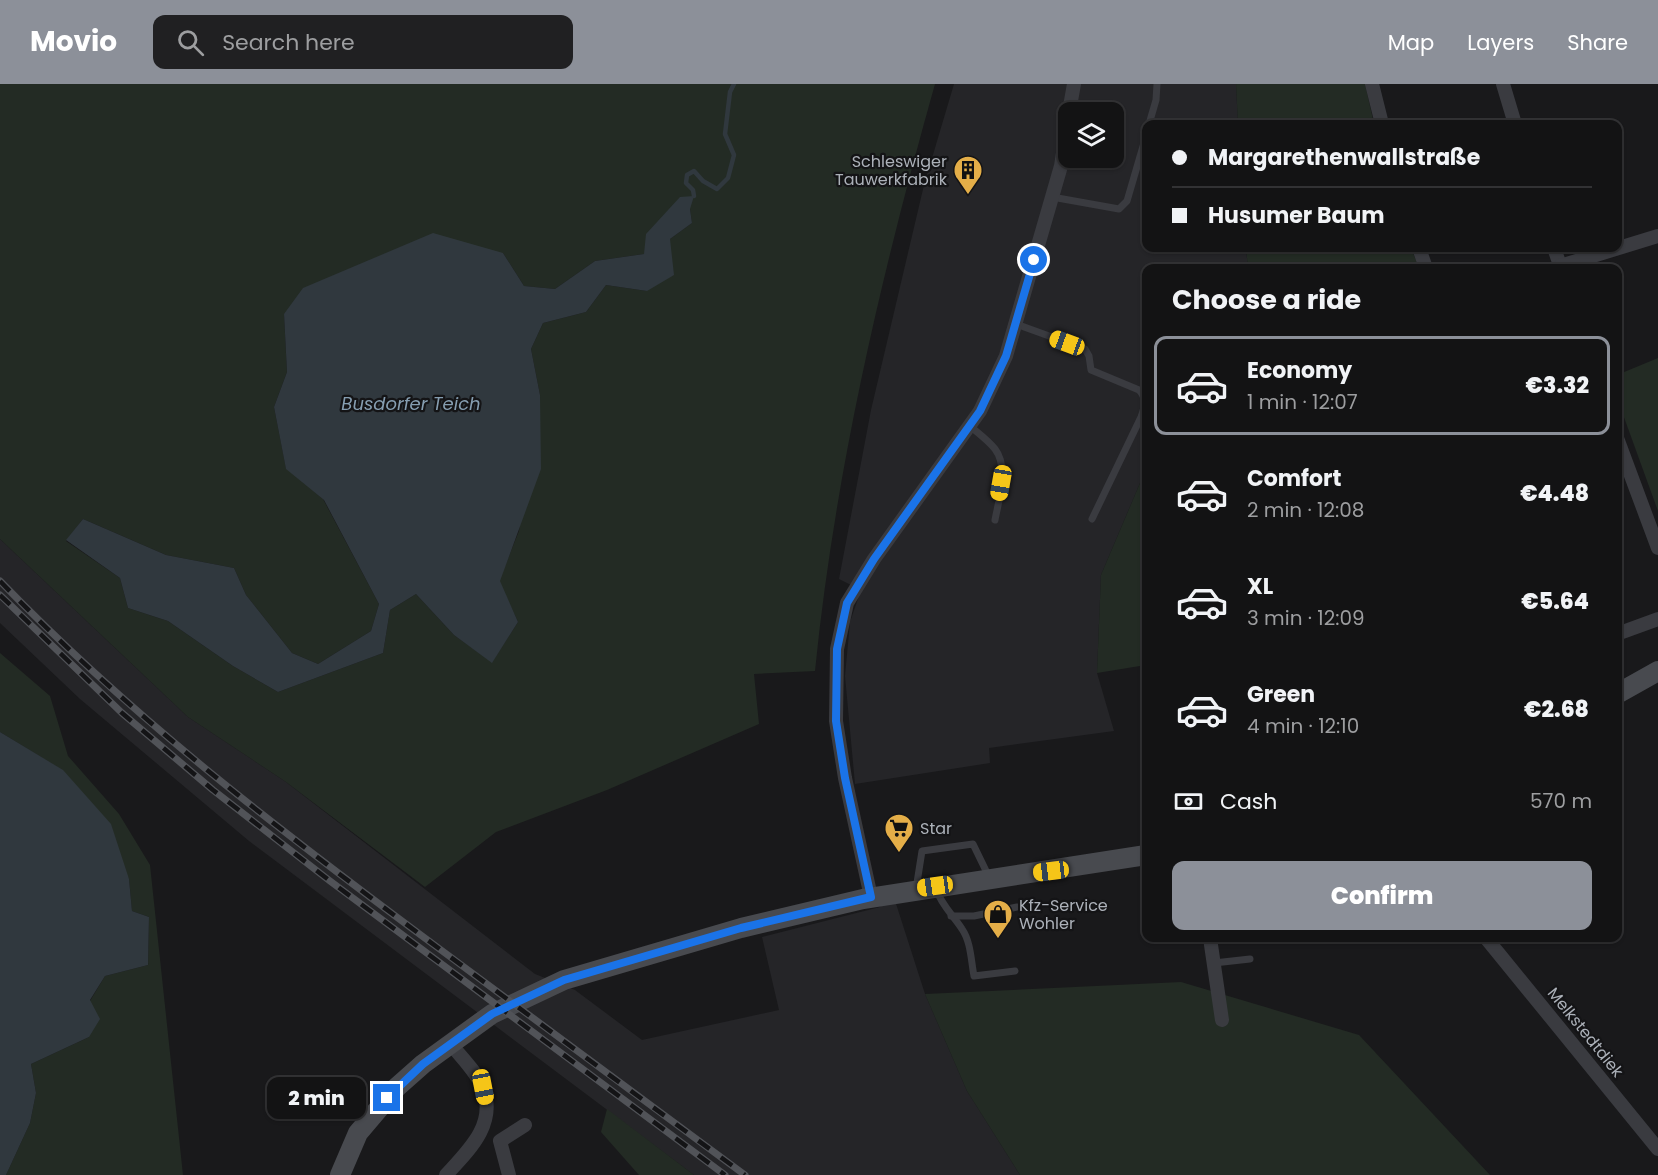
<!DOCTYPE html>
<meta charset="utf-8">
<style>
body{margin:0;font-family:Poppins,sans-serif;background:#202022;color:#f1f3f6;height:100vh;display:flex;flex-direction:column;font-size:22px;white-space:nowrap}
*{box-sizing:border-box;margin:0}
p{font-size:20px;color:#9d9ea0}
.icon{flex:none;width:33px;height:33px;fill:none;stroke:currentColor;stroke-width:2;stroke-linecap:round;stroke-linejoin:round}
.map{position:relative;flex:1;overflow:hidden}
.panel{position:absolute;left:1142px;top:180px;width:480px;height:678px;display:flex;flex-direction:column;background:#131314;border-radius:12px;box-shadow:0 2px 4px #0004,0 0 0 2px #323234}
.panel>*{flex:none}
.hud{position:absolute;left:1142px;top:36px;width:480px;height:132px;border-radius:12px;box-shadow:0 2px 4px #0004,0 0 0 2px #323234;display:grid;align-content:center;height:132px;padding:0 30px;background:#131314}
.tools{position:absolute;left:1058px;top:18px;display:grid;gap:12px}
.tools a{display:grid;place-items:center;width:66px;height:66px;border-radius:12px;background:#131314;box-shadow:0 2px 4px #0004,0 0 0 2px #323234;font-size:30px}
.end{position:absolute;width:27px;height:27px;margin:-14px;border:8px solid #1a73e8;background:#fff;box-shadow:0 0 0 3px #fff}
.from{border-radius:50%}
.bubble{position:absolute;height:42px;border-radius:12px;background:#131314;box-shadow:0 2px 4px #0004,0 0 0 2px #323234;font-size:20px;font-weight:800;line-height:42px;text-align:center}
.car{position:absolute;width:18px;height:36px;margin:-18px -9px;border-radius:8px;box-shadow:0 0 4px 2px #0007;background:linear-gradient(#f5c518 24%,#345 0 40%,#f5c518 0 76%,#345 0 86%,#f5c518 0)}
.hud b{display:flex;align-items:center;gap:21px;height:57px;font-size:22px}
.hud b+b{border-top:2px solid #323234}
.hud i{width:15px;height:15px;background:#f1f3f6}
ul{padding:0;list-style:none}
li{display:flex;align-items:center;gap:18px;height:99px;margin:0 12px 9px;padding:0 18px;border:3px solid transparent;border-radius:12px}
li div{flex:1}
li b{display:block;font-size:22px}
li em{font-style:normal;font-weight:800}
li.on{border-color:#8c9099}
li>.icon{width:54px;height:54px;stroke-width:1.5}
h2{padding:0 30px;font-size:27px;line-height:72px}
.pay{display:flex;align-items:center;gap:15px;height:66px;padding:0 30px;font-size:22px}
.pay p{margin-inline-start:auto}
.button{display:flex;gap:12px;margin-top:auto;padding:12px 30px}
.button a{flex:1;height:69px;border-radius:12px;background:#8c9099;color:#fff;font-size:24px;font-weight:800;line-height:69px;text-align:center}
header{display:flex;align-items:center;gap:36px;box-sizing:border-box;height:84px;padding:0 30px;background:#8c9099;color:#fff}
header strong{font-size:28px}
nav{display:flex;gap:33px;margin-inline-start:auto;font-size:21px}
.search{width:420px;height:54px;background:#202022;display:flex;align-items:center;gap:15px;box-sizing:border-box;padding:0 21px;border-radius:12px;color:#9d9ea0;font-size:22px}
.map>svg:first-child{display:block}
</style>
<header>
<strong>Movio</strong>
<div class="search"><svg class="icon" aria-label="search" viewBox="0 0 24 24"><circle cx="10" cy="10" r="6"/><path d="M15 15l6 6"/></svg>Search here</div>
<nav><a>Map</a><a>Layers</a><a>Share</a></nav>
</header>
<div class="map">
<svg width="1658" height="1091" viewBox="0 0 1658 1091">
<rect width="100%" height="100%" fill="#19191b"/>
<!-- built -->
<g fill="#252528" fill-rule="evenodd">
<path d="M 954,0 L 1236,0 L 1238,40 L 1146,40 L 1146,164 L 1246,164 L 1248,184 L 1146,184 L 1146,385 L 1101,491 L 1097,589 L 1114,647 L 989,664 L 990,679 L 855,700 L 845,592 L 850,538 L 861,506 L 839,495 L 871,326 L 924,101 ZM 1068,28 L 1113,28 L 1113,74 L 1068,74 Z"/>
<path d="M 0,455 L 188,633 L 286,698 L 535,890 L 575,906 L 642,956 L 779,926 L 762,853 L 880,823 L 890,801 L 925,910 L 967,1007 L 1020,1091 L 694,1091 L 249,757 L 80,615 L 0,539 Z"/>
</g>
<!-- green -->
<g fill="#232b24" fill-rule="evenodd">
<path d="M 0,0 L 935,0 C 881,192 835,388 815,587 L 754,590 L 759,640 L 607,706 L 496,748 L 425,803 L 286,698 L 188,633 L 0,455 ZM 690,125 L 692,139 L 670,155 L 647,207 L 606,201 L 586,228 L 543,239 L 531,265 L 540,311 L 519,447 L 499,497 L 518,538 L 492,578 L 454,551 L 416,510 L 390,526 L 383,569 L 278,608 L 233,582 L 168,537 L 128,524 L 120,494 L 66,457 L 83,435 L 166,471 L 234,484 L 246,511 L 292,569 L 318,580 L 371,547 L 379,520 L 323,415 L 286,384 L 274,323 L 287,288 L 284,230 L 503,169 L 524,202 L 555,205 L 595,177 L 644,170 Z"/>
<path d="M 1236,0 L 1365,0 L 1374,40 L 1238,40 Z"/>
<path d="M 1246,164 L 1411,164 L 1419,184 L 1248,184 Z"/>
<path d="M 1658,274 L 1658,427 L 1617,314 L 1617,291 Z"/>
<path d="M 1146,385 L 1146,581 L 1097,589 L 1101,491 Z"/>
<path d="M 0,569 L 50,612 L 68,672 L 119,730 L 150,781 L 183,1091 L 6,1091 L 30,1039 L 36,1009 L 31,980 L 89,953 L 90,917 L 105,892 L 148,881 L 149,833 L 132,827 L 129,795 L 62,686 L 0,648 Z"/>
<path d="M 1181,898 L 1359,951 L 1490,1091 L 1020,1091 L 967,1007 L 925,910 Z"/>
<path d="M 607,1025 L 694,1091 L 639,1091 L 601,1048 Z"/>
</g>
<!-- water -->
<g fill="#30383e">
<path d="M 694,112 L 690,125 L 692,139 L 670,155 L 674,191 L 647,207 L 606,201 L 586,228 L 543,239 L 531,265 L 540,311 L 541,385 L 500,497 L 518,538 L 492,579 L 454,551 L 416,510 L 390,526 L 383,569 L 278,608 L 233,582 L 168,537 L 128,524 L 120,494 L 66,456 L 83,435 L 166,471 L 234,484 L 246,511 L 292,569 L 318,580 L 371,547 L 379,520 L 324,416 L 286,385 L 274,323 L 287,288 L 284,230 L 303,204 L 433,149 L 503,169 L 524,202 L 555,205 L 595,177 L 644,170 L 646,150 L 680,113 Z"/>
<path d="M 0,648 L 63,686 L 111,740 L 129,795 L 132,827 L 149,833 L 148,881 L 105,892 L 90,916 L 100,935 L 89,953 L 31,980 L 36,1009 L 30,1039 L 6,1091 L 0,1091 Z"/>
</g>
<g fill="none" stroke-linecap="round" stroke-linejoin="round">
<!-- stream -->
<path stroke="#30383e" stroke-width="4.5" d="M 694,112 L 693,106 L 686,99 L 687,91 L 694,87 L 703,97 L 717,105 L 728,94 L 734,71 L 725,50 L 730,8 L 734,0"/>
<!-- lane -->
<g stroke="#3a3b40" stroke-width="7">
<path d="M 1149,40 L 1156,16 L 1157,0"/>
<path d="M 1052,113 L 1119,125 L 1127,117 L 1146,52"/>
<path d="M 1016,240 L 1085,265 L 1089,272 L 1091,286 L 1139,306 C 1147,315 1145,322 1141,333 L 1092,435"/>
<path d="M 970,342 C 978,349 988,356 995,365 C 1009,383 999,415 995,436"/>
<path d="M 916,805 L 922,767 L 973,760 L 989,793"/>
<path d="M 936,805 C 942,822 953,831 962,845 C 971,858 971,877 974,892 L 1015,887"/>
<path d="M 951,832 L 974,832 L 1017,823"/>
<path d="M 1214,879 L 1250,875"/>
</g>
<!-- street -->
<g stroke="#3a3b40" stroke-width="14">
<path d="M 1372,0 L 1382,40"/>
<path d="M 1503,0 L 1515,40"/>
<path d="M 1069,28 L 1074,0"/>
<path d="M 1419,164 L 1426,184"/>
<path d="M 1554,164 L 1561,184"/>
<path d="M 1560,182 L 1658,152"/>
<path d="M 1617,354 L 1658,464"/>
<path d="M 1617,550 L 1658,535"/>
<path d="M 871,813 L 845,694 L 836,637 L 837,565 L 847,519 L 874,475 L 980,327 L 1006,272 L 1061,82 L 1068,36"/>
<path d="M 1210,854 L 1222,936"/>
<path d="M 1486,854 L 1658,1065"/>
<path d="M 446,1091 C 469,1066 497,1040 483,1004 C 477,988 460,972 450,959"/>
<path d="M 509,1091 L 500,1057 L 525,1041"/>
</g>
<!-- secondary -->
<g stroke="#484a4f" stroke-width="20">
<path d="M 1617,610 L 1658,587"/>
<path d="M 340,1091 L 358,1049 L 397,1003 L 423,980 L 492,930 L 564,896 L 741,844 L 863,815 L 1146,771"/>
</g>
<!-- rail casing -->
<g stroke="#515358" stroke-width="7">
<g id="rail">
<path d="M 0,497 C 134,636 286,751 441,866 C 542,941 643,1016 745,1091"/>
<path d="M 0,511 L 122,629 L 213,706 L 330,797 L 725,1091"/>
</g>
</g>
<!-- rail -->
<use href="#rail" stroke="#141416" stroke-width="4.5" stroke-dasharray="14" stroke-linecap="butt"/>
</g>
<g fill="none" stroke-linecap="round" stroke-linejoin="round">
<!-- route -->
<path stroke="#1a73e8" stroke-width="8" d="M 387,1014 L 423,980 L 492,930 L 564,896 L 741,844 L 871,813 L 845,694 L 836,637 L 837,565 L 847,519 L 874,475 L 980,327 L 1006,272 L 1034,176"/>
</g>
<!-- icons -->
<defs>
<g id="building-pin" transform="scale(1.5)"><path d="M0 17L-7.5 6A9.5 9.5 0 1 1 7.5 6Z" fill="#e4ae48" stroke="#141416"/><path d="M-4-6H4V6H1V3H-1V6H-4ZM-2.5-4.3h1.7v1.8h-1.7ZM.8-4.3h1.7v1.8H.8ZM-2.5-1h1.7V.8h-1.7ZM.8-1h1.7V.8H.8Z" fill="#111"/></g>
<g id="supermarket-pin" transform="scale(1.5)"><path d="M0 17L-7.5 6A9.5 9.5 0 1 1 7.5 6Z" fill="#e4ae48" stroke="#141416"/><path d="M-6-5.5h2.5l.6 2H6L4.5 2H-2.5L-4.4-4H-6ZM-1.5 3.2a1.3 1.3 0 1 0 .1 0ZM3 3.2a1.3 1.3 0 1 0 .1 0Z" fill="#111"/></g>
<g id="shop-pin" transform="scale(1.5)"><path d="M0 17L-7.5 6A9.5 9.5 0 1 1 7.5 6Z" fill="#e4ae48" stroke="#141416"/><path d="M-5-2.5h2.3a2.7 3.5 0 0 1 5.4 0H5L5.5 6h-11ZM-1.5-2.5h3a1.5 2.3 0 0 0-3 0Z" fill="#111"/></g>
</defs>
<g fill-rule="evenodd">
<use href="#building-pin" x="968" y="86"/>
<use href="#supermarket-pin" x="899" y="744"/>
<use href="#shop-pin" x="998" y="830"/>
</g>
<g text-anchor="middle" stroke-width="4.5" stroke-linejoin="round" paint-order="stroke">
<!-- poi labels -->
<g font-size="16" fill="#acb1b9" stroke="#141416" text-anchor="start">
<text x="947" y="83" text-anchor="end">Schleswiger<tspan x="947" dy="18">Tauwerkfabrik</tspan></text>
<text x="920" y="750">Star</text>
<text x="1019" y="827">Kfz-Service<tspan x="1019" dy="18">Wohler</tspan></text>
</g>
<!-- street labels -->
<g font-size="16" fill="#acb1b9" stroke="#141416">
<text transform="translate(1586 948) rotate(51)" y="6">Melkstedtdiek</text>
</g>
<!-- water labels -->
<g font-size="18" font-style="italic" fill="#869eb1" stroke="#141416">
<text x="411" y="326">Busdorfer Teich</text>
</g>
</g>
</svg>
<div class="tools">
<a><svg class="icon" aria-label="layers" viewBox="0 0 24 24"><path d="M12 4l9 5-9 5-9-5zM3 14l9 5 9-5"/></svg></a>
</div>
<i class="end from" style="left:1034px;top:176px"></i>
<i class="end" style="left:387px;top:1014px"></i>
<div class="bubble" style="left:267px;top:993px;width:99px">2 min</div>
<i class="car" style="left:1067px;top:259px;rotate:290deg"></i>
<i class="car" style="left:1001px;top:399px;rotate:190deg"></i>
<i class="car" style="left:1051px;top:787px;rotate:263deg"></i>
<i class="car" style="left:935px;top:802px;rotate:262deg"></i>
<i class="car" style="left:483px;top:1003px;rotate:169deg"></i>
<div class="hud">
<b><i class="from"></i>Margarethenwallstraße</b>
<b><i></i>Husumer Baum</b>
</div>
<section class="panel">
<h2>Choose a ride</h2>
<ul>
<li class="on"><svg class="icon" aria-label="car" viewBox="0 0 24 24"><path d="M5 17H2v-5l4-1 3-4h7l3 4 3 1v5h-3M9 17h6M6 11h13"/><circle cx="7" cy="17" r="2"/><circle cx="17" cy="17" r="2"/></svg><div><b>Economy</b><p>1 min · 12:07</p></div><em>€3.32</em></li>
<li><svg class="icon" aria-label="car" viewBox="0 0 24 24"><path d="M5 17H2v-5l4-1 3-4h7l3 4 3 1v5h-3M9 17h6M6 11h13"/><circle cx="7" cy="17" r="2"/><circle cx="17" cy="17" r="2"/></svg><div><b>Comfort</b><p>2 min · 12:08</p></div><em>€4.48</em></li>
<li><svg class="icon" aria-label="car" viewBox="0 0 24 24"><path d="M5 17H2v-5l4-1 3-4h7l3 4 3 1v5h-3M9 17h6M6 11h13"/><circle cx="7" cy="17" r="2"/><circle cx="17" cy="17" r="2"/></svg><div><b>XL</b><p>3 min · 12:09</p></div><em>€5.64</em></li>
<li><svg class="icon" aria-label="car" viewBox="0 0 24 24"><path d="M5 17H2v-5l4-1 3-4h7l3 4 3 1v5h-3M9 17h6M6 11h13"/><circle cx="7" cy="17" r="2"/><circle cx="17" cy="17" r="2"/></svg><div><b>Green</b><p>4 min · 12:10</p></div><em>€2.68</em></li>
</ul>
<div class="pay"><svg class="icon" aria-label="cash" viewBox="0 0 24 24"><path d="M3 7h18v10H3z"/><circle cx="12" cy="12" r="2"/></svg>Cash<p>570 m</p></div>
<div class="button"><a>Confirm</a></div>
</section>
</div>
